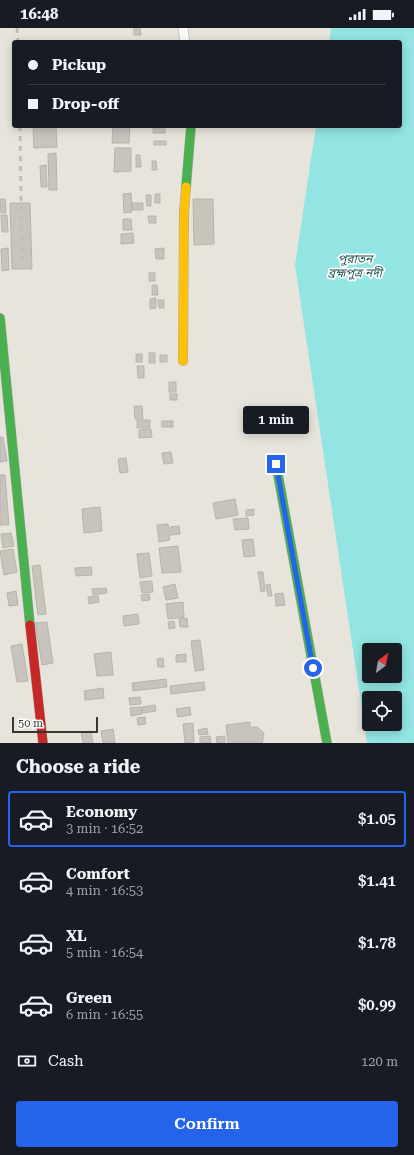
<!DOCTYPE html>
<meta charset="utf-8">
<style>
body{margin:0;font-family:"Roboto Serif","Noto Sans Bengali",serif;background:#20242c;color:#f1f3f6;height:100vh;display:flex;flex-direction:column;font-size:15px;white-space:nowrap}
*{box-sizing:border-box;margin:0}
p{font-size:13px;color:#9ea1a6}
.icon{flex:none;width:22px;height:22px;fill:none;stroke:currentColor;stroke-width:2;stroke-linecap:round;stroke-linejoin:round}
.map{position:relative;height:715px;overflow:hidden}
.details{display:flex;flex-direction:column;background:#171b24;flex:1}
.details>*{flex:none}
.hud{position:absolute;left:12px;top:12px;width:390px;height:88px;border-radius:4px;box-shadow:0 2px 10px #0003;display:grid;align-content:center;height:88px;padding:0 16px;background:#171b24}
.needle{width:26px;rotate:31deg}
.tools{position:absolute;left:362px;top:615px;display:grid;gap:8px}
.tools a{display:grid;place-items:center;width:40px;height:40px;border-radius:4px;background:#171b24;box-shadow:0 2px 10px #0003;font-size:20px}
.scale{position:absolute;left:12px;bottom:10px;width:86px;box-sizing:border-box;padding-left:4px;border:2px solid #393731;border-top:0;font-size:11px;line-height:14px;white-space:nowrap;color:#393731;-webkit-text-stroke:3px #fff;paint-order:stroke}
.end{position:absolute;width:18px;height:18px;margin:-9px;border:5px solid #2563eb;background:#fff;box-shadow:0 0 0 2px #fff}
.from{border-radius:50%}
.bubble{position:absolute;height:28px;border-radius:4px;background:#171b24;box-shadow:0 2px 10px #0003;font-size:13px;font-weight:600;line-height:28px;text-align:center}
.hud b{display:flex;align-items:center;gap:14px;height:38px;font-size:15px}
.hud b+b{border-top:1px solid #363941}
.hud i{width:10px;height:10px;background:#f1f3f6}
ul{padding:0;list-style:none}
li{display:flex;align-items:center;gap:12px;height:56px;margin:0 8px 6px;padding:0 8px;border:2px solid transparent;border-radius:4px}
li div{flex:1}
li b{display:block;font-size:15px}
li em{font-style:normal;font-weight:600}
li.selected{border-color:#2563eb}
li>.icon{width:36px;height:36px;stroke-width:1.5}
h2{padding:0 16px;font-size:18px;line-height:48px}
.pay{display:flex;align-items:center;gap:10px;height:44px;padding:0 16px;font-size:15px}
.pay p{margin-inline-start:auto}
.action{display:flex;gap:8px;margin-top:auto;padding:8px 16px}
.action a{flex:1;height:46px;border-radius:4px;background:#2563eb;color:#fff;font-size:16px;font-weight:600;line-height:46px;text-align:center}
.status{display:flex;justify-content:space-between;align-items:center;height:28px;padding:0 20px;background:#171b24;direction:ltr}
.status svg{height:11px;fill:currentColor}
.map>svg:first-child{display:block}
</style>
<div class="status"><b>16:48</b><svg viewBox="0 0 49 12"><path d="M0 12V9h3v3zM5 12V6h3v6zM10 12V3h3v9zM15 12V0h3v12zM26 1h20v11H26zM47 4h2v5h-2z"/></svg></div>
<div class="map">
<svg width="414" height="715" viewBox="0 0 414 715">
<rect width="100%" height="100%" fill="#e7e4dc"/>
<!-- water -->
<path fill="#92e5e2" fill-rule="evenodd" d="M 331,0 L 414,0 L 414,715 L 367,715 L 295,237 L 316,98 L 400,98 L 400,14 L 329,14 ZM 369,622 L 395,622 L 395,648 L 369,648 ZM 369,670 L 395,670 L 395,696 L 369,696 Z"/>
<!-- building -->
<g fill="#c7c3bd" stroke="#b7b4ae">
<path d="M 134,0 L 140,0 L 141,7 L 134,7 Z"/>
<path d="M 33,98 L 56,98 L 57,119 L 34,120 Z"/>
<path d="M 113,98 L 130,98 L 129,115 L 112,115 Z"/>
<path d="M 165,99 L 165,105 L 153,105 L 153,100 Z"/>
<rect x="154" y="113" width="12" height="4"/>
<path d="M 115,120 L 131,120 L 131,143 L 114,144 Z"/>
<path d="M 56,125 L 57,162 L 49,162 L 48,126 Z"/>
<path d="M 136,127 L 140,127 L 141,139 L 136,139 Z"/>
<path d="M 152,133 L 156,133 L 157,142 L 152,142 Z"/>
<path d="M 46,137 L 47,159 L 41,159 L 40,138 Z"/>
<path d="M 131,165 L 132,184 L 124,185 L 123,166 Z"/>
<rect x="155" y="166" width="5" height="9"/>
<path d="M 146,167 L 151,167 L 151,178 L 147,178 Z"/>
<path d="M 0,171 L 5,171 L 6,185 L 1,185 Z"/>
<path d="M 193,171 L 213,171 L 214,216 L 194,217 Z"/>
<path d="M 10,175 L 30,175 L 32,241 L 12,241 Z"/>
<path d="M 132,175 L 143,175 L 143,182 L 133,182 Z"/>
<path d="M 1,187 L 7,187 L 8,204 L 2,204 Z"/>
<path d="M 148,188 L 156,188 L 156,195 L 149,195 Z"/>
<path d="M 123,191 L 131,191 L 132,202 L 123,202 Z"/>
<path d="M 133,205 L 134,215 L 121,216 L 121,206 Z"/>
<path d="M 8,220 L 9,242 L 2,243 L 1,221 Z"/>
<path d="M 164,220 L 164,231 L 156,231 L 155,221 Z"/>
<rect x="149" y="245" width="6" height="8"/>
<path d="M 152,257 L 157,257 L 158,267 L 152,267 Z"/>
<path d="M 156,270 L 156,280 L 150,281 L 150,271 Z"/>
<path d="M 158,272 L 164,272 L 164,280 L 159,280 Z"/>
<rect x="149" y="325" width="6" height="10"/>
<rect x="136" y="326" width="6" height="8"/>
<rect x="160" y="327" width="7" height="7"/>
<path d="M 137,338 L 144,338 L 144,350 L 138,350 Z"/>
<rect x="169" y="354" width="7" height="10"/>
<rect x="170" y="366" width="7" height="6"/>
<path d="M 134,378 L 142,378 L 143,391 L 135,391 Z"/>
<rect x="137" y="392" width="13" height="8"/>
<rect x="162" y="393" width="11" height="6"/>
<path d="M 151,401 L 152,409 L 139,410 L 139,402 Z"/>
<path d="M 0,409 L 3,409 L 7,433 L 0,434 Z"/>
<path d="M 171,424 L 173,435 L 164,436 L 162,425 Z"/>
<path d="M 126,430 L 128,444 L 120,445 L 118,431 Z"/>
<path d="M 0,447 L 5,447 L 9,497 L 0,497 Z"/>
<path d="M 235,471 L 238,487 L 216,491 L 213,475 Z"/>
<path d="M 100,479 L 102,503 L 84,505 L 82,481 Z"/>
<path d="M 254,481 L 254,487 L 246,488 L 246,482 Z"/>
<path d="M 248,490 L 249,501 L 235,502 L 233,491 Z"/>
<path d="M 168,496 L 170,512 L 159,514 L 157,497 Z"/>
<path d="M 179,498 L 180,506 L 171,507 L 170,499 Z"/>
<path d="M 11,505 L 14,518 L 3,520 L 1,506 Z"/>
<path d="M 253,511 L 255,528 L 244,529 L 242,512 Z"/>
<path d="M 178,518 L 181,544 L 162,545 L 159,520 Z"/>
<path d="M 13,521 L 17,544 L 4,547 L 0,523 Z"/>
<path d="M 149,525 L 152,548 L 140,550 L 137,526 Z"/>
<path d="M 40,537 L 46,586 L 38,587 L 32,538 Z"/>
<path d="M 91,539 L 92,547 L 76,548 L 75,540 Z"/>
<path d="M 258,544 L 263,544 L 265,563 L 261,564 Z"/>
<path d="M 152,553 L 153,564 L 142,565 L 140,554 Z"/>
<path d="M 175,556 L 178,570 L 166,572 L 163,559 Z"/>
<path d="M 270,556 L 272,568 L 268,568 L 266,557 Z"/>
<path d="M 106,560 L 107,565 L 93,567 L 92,561 Z"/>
<path d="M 16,563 L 18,577 L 9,578 L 7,565 Z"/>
<path d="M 283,565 L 285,577 L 276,578 L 275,566 Z"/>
<path d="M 149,566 L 150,572 L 142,573 L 141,567 Z"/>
<path d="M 98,568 L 99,574 L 89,576 L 88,569 Z"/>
<path d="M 183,574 L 184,589 L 168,591 L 166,576 Z"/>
<path d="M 138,586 L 139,596 L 124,598 L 123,588 Z"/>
<path d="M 187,590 L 188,599 L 180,599 L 179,591 Z"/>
<path d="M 174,593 L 175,600 L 169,601 L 168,594 Z"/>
<path d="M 47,594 L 53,635 L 42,637 L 35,595 Z"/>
<path d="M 200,612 L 204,642 L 195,643 L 191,613 Z"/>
<path d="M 22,616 L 28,653 L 17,654 L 11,618 Z"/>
<path d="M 111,624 L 113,647 L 97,648 L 94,626 Z"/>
<path d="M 186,626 L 186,634 L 176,634 L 176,627 Z"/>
<path d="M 163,630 L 164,639 L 158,639 L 157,631 Z"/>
<path d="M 166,651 L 167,659 L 133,663 L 132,655 Z"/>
<path d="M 204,654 L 205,662 L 171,666 L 170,658 Z"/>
<path d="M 103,660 L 104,670 L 85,672 L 84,663 Z"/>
<path d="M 140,669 L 141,676 L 130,677 L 129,670 Z"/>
<path d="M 155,677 L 156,683 L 143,685 L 142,679 Z"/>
<path d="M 141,679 L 142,686 L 131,688 L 130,680 Z"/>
<path d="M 190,679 L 191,687 L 178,689 L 176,681 Z"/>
<path d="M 145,689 L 146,696 L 138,697 L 137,690 Z"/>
<path d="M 250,694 L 250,699 L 257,699 L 263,704 L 264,707 L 262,715 L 228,715 L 226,697 Z"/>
<path d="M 193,695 L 194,714 L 185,715 L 183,696 Z"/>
<path d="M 207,700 L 208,706 L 199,707 L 198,702 Z"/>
<path d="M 113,701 L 115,715 L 103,715 L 101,703 Z"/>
<path d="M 91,703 L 93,715 L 83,715 L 81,704 Z"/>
<path d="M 210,708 L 211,715 L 200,715 L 200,709 Z"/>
<path d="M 225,708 L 225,715 L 217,715 L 216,709 Z"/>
</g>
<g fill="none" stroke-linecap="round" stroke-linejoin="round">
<!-- street casing -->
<g stroke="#acaaa3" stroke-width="10">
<path id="street" d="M 183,0 L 185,14"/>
</g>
<!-- fast casing -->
<g stroke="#acaaa3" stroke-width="10">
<g id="fast">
<path d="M 186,159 L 191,98"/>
<path d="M 0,290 L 30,597"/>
<path d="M 276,436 L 327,715"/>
</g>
</g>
<!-- slow casing -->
<g stroke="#acaaa3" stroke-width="10">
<path id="slow" d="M 183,333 L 184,185 L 186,159"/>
</g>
<!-- jam casing -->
<g stroke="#acaaa3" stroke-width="10">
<path id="jam" d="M 30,597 L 43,715"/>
</g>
<!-- street -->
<use href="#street" stroke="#fbfbfa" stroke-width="9"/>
<!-- fast -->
<use href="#fast" stroke="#4caf50" stroke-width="9"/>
<!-- slow -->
<use href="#slow" stroke="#ffc107" stroke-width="9"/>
<!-- jam -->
<use href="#jam" stroke="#c62828" stroke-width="9"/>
<!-- rail -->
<g stroke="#bfbebc" stroke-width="3" stroke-dasharray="5 5" stroke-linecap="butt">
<path d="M 17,0 L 18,14"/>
<path d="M 20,98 L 22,238"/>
</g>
</g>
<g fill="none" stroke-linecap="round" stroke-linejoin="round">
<!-- route -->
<path stroke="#2563eb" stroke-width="5" d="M 276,436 L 313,640"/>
</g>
<g text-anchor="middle" stroke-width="3.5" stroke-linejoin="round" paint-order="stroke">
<!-- water labels -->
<g font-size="12" font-style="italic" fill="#275b5b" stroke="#fff">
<text x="355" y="235">পুরাতন<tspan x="355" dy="14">ব্রহ্মপুত্র নদী</tspan></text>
</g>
</g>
</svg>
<div class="tools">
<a><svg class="needle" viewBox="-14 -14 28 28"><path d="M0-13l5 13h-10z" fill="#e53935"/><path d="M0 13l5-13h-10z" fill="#9ea1a6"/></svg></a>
<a><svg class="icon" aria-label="locate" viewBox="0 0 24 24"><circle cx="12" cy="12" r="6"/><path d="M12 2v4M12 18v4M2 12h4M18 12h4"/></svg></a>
</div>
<div class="scale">50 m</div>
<i class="end from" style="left:313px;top:640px"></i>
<i class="end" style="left:276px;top:436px"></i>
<div class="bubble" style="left:243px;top:378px;width:66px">1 min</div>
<div class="hud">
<b><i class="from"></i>Pickup</b>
<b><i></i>Drop-off</b>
</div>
</div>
<section class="details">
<h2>Choose a ride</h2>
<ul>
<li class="selected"><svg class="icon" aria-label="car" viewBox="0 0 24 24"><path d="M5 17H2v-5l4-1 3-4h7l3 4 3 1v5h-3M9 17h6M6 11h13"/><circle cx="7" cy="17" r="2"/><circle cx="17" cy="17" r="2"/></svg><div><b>Economy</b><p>3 min · 16:52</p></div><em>$1.05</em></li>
<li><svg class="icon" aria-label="car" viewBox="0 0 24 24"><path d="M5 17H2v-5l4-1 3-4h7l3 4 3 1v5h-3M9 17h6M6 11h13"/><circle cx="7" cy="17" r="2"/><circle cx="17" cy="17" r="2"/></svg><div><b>Comfort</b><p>4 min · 16:53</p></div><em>$1.41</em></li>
<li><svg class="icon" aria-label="car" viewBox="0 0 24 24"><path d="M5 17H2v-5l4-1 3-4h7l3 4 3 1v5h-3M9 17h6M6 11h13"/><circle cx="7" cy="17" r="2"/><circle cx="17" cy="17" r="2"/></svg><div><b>XL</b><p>5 min · 16:54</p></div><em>$1.78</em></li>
<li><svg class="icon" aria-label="car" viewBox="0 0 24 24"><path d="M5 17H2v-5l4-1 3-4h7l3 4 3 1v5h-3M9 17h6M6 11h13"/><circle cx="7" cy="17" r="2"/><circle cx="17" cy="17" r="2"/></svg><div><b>Green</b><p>6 min · 16:55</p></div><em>$0.99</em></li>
</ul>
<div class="pay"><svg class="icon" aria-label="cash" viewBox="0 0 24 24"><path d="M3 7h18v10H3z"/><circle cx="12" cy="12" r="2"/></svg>Cash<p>120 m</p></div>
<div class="action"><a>Confirm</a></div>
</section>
